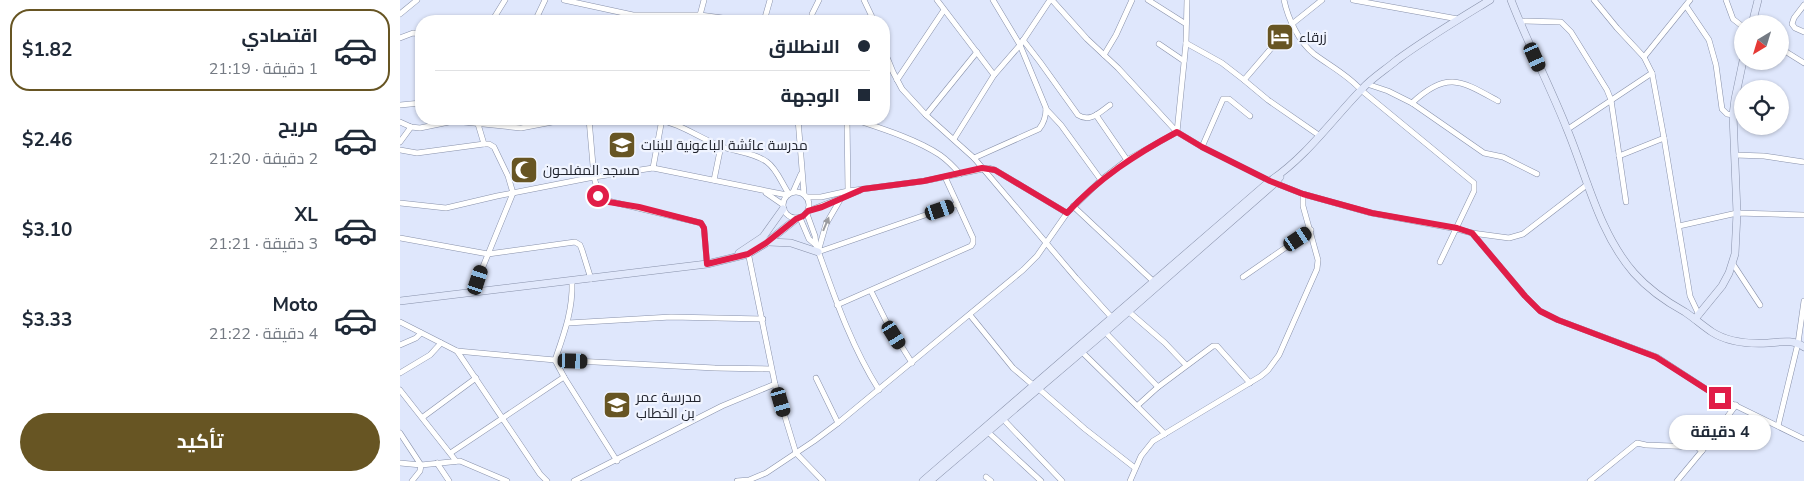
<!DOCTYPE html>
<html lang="ar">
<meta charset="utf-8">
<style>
body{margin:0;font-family:"Nunito Sans",Cairo,sans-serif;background:#f2f2f3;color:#1f2937;direction:rtl;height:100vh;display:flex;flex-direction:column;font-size:19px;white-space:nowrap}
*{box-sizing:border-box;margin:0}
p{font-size:16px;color:#747a83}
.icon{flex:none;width:28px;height:28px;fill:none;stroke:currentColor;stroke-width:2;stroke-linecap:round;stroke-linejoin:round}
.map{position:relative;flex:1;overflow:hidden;direction:ltr}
.sheet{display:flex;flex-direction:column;background:#fff;width:400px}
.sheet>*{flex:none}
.top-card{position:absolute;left:15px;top:15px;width:475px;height:110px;border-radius:20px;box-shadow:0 1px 4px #0004;direction:rtl;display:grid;align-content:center;height:110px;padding:0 20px;background:#fff}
.needle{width:32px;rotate:218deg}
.fabs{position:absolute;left:1334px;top:15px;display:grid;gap:10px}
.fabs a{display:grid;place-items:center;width:55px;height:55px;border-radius:50%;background:#fff;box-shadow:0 1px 4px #0004;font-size:25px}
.end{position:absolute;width:22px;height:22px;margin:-11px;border:6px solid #e11d48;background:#fff;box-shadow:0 0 0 2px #fff}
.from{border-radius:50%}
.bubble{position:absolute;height:35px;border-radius:18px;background:#fff;box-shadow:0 1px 4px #0004;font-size:16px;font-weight:700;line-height:35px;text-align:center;direction:rtl}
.car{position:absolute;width:15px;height:30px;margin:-15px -8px;border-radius:6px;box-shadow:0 0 4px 1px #0007;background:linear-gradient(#222 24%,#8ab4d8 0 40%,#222 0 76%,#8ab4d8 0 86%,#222 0)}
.top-card b{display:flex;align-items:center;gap:18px;height:48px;font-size:19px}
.top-card b+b{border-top:1px solid #e0e1e3}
.top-card i{width:12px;height:12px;background:#1f2937}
ul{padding:9px 0 0;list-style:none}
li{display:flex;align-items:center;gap:15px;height:82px;margin:0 10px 8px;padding:0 10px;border:2px solid transparent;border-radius:20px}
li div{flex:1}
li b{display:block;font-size:19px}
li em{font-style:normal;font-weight:700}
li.selected{border-color:#675523}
li>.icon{width:45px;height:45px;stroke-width:1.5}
.button{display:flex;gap:10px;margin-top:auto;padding:10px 20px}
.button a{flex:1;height:58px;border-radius:30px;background:#675523;color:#fff;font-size:20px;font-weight:700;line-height:58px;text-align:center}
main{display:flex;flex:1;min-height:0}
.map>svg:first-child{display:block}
</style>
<main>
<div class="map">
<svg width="1404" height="481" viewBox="0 0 1404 481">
<rect width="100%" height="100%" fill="#dfe7fc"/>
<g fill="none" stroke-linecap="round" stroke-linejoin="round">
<!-- street casing -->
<g stroke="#8891aa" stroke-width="6">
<g id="street">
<path d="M 164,0 L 233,15 L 300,15 L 345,21"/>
<path d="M 464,0 L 474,21"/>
<path d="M 537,0 L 594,75"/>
<path d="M 652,0 L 687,39 L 718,68 L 777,132 L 802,147 L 870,181 L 903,194 L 971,213 L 1057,229 L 1072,233 L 1109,238 L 1123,234 L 1188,184"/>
<path d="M 748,0 L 786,24"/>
<path d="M 884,0 C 888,19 899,42 914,54 C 930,66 948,75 961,90 L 1074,183 L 1074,191 L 1040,262"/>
<path d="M 953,0 L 1058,19"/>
<path d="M 1194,0 L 1217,28 L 1244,57 L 1252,73 L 1264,138 L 1290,296 L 1299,315"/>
<path d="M 1326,0 L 1333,19 L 1342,26"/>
<path d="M 1404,5 L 1394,18 L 1392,24 L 1395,28 L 1404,32"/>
<path d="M 1286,6 L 1309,40 L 1316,65 L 1322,109 L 1327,114 L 1333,115"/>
<path d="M 0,14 L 17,0"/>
<path d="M 300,15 L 304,0"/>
<path d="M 92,21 L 105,0"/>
<path d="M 135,21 L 145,0"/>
<path d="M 364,21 L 370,0"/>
<path d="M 415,21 L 412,19 L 412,14 L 419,0"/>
<path d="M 1119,21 L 1161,22 L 1171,32 L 1207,90 L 1211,100 L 1226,202"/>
<path d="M 0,38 L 13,33 L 21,34"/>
<path d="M 623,40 L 640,62 L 678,115 C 690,123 700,112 710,105"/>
<path d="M 786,43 L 822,63 L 844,80 L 892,24 L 922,0"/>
<path d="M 759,44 L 784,61"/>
<path d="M 1380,48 L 1404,63"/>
<path d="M 484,50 L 493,72 L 502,89 L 526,115 L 574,158 L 676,278 L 714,320"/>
<path d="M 704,55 L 716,35 L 732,0"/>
<path d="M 1244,57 L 1290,0"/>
<path d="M 497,80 L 544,10"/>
<path d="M 844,80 L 868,100 L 920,136"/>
<path d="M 967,84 L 988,91 L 1012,103 L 1084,153 L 1103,157 L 1137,174"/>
<path d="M 1012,103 C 1047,70 1062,81 1098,101"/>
<path d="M 0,105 L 21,103"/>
<path d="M 646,109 L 661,125 L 701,180"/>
<path d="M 526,115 L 577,52"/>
<path d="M 696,115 L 727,160"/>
<path d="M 189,119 L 194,177 L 200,199 L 301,223 L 304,228 L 307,264"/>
<path d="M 256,119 C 279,123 298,137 320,146 C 335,152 353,152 367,162 C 377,169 382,184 389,194"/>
<path d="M 398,119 L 404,194"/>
<path d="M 447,119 L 448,191"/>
<path d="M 453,119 C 480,128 516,139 540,155 C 547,160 554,167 560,174"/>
<path d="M 0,122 L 11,127 L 20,128 L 54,121 L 121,128 L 168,119"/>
<path d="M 1168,129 L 1252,73"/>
<path d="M 777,132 L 786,43 L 787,0"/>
<path d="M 554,139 L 594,75 L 620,45 L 650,0"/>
<path d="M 0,142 L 11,127"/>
<path d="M 802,147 L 823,99 L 829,99 L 850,116"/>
<path d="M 0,150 L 17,153 L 84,144"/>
<path d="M 1335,155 L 1364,156 L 1404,162"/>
<path d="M 1219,156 L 1264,138"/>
<path d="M 574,158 L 639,129 C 644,123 646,116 646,108 L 620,45 L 593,0"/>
<path d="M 253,168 L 262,119"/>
<path d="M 314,180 L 321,146"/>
<circle cx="396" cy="205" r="13"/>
<path d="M 393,192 L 401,174"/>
<path d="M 366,193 L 382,204"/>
<path d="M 406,197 L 421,197 L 448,191 L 524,181 L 588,168 L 595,170 L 667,213"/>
<path d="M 440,200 L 426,224 L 418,252 L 557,204"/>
<path d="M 0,203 L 46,208 L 97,196 L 194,177 L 253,168 L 387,195"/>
<path d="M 673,206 L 753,281"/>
<path d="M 408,211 L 459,191"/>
<path d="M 407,214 L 415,236 L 416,245 C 434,295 450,344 479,390"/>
<path d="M 400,218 L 409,239 L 416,245"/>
<path d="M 1279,226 L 1337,213 L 1404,215"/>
<path d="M 1072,233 L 1125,296 L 1140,311 L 1158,320 L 1257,357 L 1320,398 L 1404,439"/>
<path d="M 0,238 L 88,254 L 175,242 L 180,245 L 182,250 L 191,279"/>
<path d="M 348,252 L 375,384"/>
<path d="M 1333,264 L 1360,305"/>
<path d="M 843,277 L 911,230"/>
<path d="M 172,282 C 173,310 164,334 155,360 L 164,377 L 217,461"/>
<path d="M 471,291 L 486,321 L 512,363"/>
<path d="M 74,292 L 82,269 L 113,193 L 108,176 L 94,147 L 89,144 L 84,144 L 78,124"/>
<path d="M 437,305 L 571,246 L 573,243 L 573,238 L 545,177"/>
<path d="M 728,311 L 765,343 L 786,365"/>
<path d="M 570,315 L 613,368 L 633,385"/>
<path d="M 0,322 L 57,351 L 140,474 L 147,481"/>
<path d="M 168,323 L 271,317 L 363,319"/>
<path d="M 705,332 L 758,387"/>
<path d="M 0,345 L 16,338 L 21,333"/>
<path d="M 57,351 L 155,360 L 315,368 L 371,369"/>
<path d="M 681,351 L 737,406 L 758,387 L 813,346 L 817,346 L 850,383"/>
<path d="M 0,373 L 30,355 L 41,343"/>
<path d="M 416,378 L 438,423"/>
<path d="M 639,389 L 685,429 L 735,468"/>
<path d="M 0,390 L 56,461"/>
<path d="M 737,406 L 765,434"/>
<path d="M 23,417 L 76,378"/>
<path d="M 603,419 L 662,481"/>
<path d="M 1378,426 L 1398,343 L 1404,301"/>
<path d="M 588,432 L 641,481"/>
<path d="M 0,433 L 21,465 L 20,471 L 12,481"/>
<path d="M 1302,451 L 1336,405"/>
<path d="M 52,452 L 164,377"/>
<path d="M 0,463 L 21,465 L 60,461 L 107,481"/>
<path d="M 37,463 L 49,481"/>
<path d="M 586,477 L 591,481"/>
<path d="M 174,481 L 322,406 L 375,384 L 396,453 L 423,481"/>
<path d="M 337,481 L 349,480 L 366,473 L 414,441 L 438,423 L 623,270 L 637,256 L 667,213 L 701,180 L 727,160 L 777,132"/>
<path d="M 730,481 L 741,456 L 753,441 L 861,376 L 868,370 L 879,355 L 917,269 L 918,260 L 903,206 L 903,194"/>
<path d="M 1190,481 L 1237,443 L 1246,445 L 1297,447 L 1302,451 L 1277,481"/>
</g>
</g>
<!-- secondary casing -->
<g stroke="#8891aa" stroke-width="8">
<g id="secondary">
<path d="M 1111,0 C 1128,44 1150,86 1167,129 C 1187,177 1199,233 1234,273 C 1249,290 1265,301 1285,312 C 1294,318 1303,326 1312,332 C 1329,343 1349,344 1368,343 C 1381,342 1393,339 1404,347"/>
<path d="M 1352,24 L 1358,0"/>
<path d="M 369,242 L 391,243 L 418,252"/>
<path d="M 339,253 L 363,237 L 383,209"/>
<path d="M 0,301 L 307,264 L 348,254 L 366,243 L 396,219"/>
<path d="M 1295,319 L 1322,286 L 1329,273 L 1335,254 L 1337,213 L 1333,115 L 1335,99 L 1343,61"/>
<path d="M 523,481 L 870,181 C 906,157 931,121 962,89 C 972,78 985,70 997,60 C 1027,38 1059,19 1090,0"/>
<path d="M 530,481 L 705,332 L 875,183 L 880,177"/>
</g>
</g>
<!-- street -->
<use href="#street" stroke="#fff" stroke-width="5"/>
<!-- secondary -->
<use href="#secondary" stroke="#e1e8fb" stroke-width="7"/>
</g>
<!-- one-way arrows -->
<defs><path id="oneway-solid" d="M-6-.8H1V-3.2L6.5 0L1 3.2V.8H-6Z" transform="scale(1.25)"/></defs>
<use fill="#9b9ca0" href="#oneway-solid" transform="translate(426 224) rotate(-67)"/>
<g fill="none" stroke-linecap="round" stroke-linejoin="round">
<!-- route -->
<path stroke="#e11d48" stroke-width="6" d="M 198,196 L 203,201 L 239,207 L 301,223 L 304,228 L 307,264 L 348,254 L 366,243 L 396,219 L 403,216 L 408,211 L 422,207 L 463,189 L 524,181 L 582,168 L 595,170 L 667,213 C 699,178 736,154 777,132 L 802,147 L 870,181 L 903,194 L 972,213 L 1057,228 L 1072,233 L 1125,296 L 1140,311 L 1158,320 L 1256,357 L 1320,398"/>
</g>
<!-- icons -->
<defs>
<g id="hotel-square" transform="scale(1.4375)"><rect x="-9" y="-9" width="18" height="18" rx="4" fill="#675523" stroke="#f0f4ff"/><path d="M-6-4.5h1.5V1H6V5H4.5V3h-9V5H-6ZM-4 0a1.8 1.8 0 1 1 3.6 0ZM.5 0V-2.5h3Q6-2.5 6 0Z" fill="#fff"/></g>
<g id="school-square" transform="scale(1.4375)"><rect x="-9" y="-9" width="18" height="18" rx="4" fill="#675523" stroke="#f0f4ff"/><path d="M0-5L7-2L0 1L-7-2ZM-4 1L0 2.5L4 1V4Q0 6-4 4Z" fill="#fff"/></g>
<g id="mosque-square" transform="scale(1.4375)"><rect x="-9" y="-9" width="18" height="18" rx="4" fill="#675523" stroke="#f0f4ff"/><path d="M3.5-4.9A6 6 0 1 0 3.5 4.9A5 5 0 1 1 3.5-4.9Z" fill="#fff"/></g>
</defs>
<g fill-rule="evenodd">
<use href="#hotel-square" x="880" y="37"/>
<use href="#school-square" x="222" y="145"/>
<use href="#mosque-square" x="124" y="170"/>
<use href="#school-square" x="217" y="405"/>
</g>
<g text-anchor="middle" stroke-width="4.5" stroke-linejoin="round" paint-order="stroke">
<!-- poi labels -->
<g font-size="14" fill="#20232d" stroke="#f0f4ff" text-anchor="start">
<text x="899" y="42">زرقاء</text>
<text x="241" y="150">مدرسة عائشة الباعونية للبنات</text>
<text x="143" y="175">مسجد المفلحون</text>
<text x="236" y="402">مدرسة عمر<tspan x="236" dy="16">بن الخطاب</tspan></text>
</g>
</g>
</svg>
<div class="fabs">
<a><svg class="needle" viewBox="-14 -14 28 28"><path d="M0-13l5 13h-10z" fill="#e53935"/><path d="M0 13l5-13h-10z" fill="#747a83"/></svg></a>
<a><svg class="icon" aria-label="locate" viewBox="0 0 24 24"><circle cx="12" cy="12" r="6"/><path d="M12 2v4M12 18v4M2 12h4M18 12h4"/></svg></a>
</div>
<i class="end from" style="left:198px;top:196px"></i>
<i class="end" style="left:1320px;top:398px"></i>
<div class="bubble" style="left:1269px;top:415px;width:102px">4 دقيقة</div>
<i class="car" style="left:1135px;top:57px;rotate:156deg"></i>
<i class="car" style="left:540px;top:210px;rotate:71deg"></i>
<i class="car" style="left:898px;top:239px;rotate:56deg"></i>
<i class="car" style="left:78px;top:280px;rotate:18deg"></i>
<i class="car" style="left:494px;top:335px;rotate:148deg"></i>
<i class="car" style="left:173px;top:361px;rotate:92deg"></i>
<i class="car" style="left:381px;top:402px;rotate:164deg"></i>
<div class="top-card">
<b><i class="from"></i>الانطلاق</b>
<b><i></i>الوجهة</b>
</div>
</div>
<section class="sheet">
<ul>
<li class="selected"><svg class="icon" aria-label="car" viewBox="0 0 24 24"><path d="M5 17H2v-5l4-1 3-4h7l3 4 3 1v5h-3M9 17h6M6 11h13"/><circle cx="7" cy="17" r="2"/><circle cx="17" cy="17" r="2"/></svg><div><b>اقتصادي</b><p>1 دقيقة · 21:19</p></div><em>$1.82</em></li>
<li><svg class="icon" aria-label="car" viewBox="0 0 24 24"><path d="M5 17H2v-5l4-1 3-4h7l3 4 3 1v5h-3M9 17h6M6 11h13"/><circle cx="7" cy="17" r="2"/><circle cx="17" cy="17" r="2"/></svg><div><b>مريح</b><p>2 دقيقة · 21:20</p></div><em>$2.46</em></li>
<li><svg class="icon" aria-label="car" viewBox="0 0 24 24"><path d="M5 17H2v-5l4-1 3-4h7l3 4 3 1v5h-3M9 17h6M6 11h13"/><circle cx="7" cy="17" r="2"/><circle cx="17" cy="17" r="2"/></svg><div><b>XL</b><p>3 دقيقة · 21:21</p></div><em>$3.10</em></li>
<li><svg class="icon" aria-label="car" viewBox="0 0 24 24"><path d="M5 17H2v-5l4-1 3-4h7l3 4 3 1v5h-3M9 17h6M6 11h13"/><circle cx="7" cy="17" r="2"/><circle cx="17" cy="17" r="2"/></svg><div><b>Moto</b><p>4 دقيقة · 21:22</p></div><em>$3.33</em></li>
</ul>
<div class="button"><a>تأكيد</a></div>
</section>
</main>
